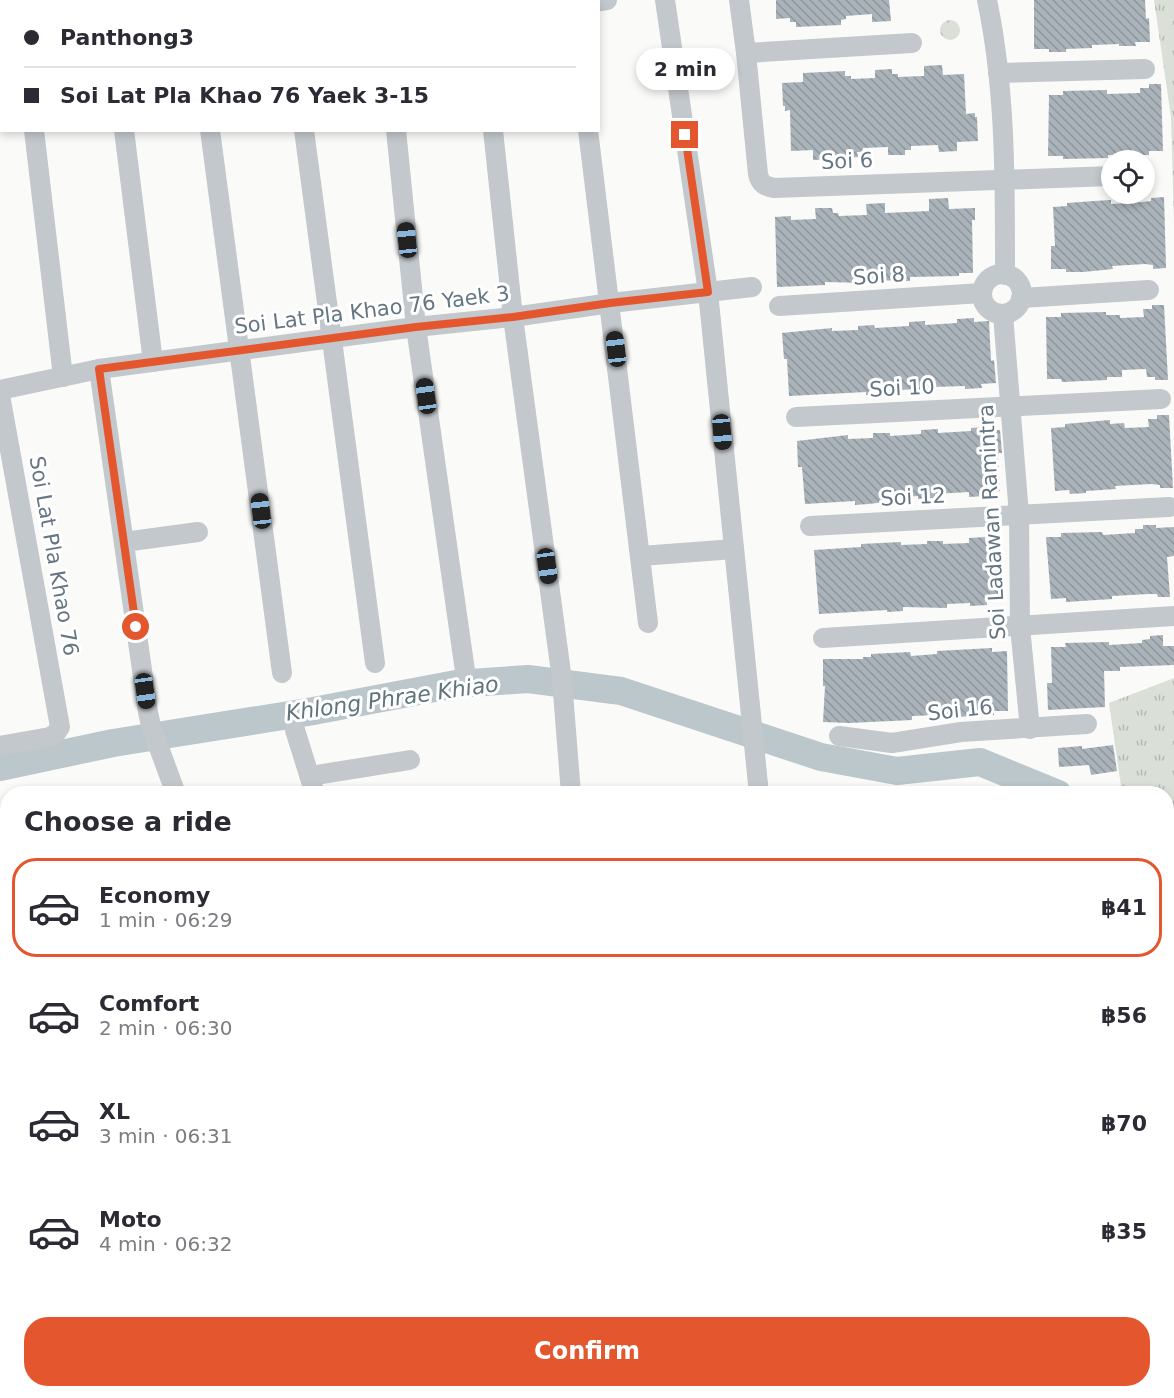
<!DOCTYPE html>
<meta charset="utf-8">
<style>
body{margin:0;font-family:"DejaVu Sans",sans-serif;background:#f7f7f7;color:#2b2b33;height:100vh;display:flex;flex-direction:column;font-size:22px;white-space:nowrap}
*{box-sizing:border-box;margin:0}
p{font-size:20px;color:#7c7c81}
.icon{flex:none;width:33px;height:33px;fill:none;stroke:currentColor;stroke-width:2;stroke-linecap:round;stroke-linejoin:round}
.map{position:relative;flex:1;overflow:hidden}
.side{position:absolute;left:0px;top:786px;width:1174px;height:612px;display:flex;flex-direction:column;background:#fff;border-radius:24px 24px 0 0;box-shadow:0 3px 9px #0003}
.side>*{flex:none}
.hud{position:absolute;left:0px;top:0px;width:600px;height:132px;box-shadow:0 3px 9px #0003;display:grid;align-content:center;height:132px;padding:0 24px;background:#fff}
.tools{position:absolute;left:1101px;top:150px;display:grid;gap:12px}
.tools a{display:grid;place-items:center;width:54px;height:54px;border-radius:50%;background:#fff;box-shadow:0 3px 9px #0003;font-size:30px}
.end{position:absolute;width:27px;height:27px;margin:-14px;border:8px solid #e4572e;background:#fff;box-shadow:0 0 0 3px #fff}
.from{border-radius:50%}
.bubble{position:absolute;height:42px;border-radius:21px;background:#fff;box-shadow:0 3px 9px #0003;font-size:20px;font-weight:800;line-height:42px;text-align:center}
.car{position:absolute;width:18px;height:36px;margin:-18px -9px;border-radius:8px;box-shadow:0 0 4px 2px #0007;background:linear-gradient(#222 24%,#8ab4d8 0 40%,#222 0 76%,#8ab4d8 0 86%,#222 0)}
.hud b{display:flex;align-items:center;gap:21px;height:57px;font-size:22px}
.hud b+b{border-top:2px solid #e1e1e2}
.hud i{width:15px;height:15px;background:#2b2b33}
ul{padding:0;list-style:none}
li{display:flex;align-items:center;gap:18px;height:99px;margin:0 12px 9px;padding:0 12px;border:3px solid transparent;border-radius:24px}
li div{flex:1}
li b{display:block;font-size:22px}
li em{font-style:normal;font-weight:800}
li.current{border-color:#e4572e}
li>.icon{width:54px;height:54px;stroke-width:1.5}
h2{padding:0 24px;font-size:27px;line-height:72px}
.action{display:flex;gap:12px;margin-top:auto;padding:12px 24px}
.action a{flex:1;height:69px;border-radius:24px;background:#e4572e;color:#fff;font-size:24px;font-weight:800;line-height:69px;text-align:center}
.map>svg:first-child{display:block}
</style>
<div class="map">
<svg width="1174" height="1398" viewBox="0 0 1174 1398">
<defs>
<pattern id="grass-tufts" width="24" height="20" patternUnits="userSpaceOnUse" patternTransform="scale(1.5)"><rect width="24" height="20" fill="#dadfd7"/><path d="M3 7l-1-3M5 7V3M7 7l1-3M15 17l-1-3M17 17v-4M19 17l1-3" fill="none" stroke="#b4b9b4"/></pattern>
<pattern id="forest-crowns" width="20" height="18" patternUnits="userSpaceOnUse" patternTransform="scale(1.5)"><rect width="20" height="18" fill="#dadfd7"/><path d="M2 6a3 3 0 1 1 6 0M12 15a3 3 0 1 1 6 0" fill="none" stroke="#b4b9b4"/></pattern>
<pattern id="building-back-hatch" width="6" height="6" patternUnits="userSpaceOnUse" patternTransform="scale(1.5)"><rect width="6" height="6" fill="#aab3b9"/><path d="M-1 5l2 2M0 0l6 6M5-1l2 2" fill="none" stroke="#8e969c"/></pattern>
</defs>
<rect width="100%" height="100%" fill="#fafaf8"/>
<!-- grass -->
<g fill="url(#grass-tufts)">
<path d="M 1154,0 L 1174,0 L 1174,224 L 1171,117 Z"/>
<path d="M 1174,678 L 1174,818 L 1167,816 L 1167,794 L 1122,793 L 1109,703 Z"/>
</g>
<!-- forest -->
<circle fill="url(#forest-crowns)" cx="950" cy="30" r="10"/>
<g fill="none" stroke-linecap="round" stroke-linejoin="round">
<!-- river -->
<g stroke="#bbc7cb" stroke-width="28">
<path d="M 0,767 L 113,743 L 308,712 L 456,684 L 528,679 L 621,691 L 821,757 L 897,771 L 980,762 L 1058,794"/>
<path d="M 1167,841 L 1174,843"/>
</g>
</g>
<!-- building -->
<g fill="url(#building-back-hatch)">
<path d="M 776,0 L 889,0 L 891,21 L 872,22 L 872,14 L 846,16 L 846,19 L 841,20 L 841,25 L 796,27 L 796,22 L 790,22 L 790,18 L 776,19 Z"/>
<path d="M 1034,0 L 1145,0 L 1146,19 L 1149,18 L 1150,42 L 1135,42 L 1136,46 L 1119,46 L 1119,44 L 1092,45 L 1092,48 L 1066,49 L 1066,52 L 1049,52 L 1049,49 L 1034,49 Z"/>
<path d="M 942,65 L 943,75 L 964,74 L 966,114 L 975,113 L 975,117 L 977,117 L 978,141 L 957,142 L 957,151 L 939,152 L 938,145 L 911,146 L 911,150 L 905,150 L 905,155 L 888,155 L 888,147 L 863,148 L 863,152 L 857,152 L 858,157 L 831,159 L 813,160 L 813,150 L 791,151 L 790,110 L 785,111 L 785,106 L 783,106 L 782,83 L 803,82 L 803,73 L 845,71 L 845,76 L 851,76 L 851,79 L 875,78 L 875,70 L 892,69 L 892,74 L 898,74 L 898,77 L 924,76 L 924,66 Z"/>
<path d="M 1149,84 L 1161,84 L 1163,151 L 1149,151 L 1149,155 L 1108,155 L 1108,158 L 1063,159 L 1063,156 L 1048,156 L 1049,95 L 1063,95 L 1063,91 L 1107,90 L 1107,94 L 1140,93 L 1140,88 L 1149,88 Z"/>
<path d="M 1164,197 L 1166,268 L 1153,269 L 1153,265 L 1145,264 L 1112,266 L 1113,269 L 1083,272 L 1066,272 L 1066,269 L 1051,269 L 1051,246 L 1055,246 L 1053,207 L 1067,206 L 1067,203 L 1094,201 L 1111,200 L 1111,204 L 1143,202 L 1151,201 L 1151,198 Z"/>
<path d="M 948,198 L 949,209 L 975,208 L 975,220 L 972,220 L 973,273 L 959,273 L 959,276 L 910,277 L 910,281 L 867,280 L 867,283 L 825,282 L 825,285 L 777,287 L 775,217 L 791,216 L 791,220 L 816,219 L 815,208 L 832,208 L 833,213 L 838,213 L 839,216 L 867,215 L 866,204 L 885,203 L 885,213 L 929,211 L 929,199 Z"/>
<path d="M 1152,305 L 1164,305 L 1168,380 L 1155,380 L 1155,377 L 1147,377 L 1146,369 L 1122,370 L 1122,377 L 1107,377 L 1107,380 L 1062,382 L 1061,379 L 1047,379 L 1046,317 L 1061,317 L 1061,313 L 1106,312 L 1106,315 L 1120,315 L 1120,318 L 1144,317 L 1143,309 L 1152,309 Z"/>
<path d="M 974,318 L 974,322 L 989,321 L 991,361 L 994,360 L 996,383 L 981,384 L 982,388 L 965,389 L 965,386 L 932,387 L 933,391 L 916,392 L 916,389 L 883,391 L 883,394 L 866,395 L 866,392 L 789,396 L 787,359 L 784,359 L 782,333 L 832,328 L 832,331 L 858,330 L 858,326 L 874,325 L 875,328 L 909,326 L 909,322 L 925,321 L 925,325 L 957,323 L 957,319 Z"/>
<path d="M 1157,415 L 1169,415 L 1173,488 L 1160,488 L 1160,485 L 1151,484 L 1115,486 L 1116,489 L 1086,491 L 1086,493 L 1070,494 L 1069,490 L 1055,491 L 1051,428 L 1065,427 L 1065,424 L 1110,420 L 1110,424 L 1124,423 L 1125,428 L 1149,427 L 1148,419 L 1157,419 Z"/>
<path d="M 988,427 L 988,431 L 1000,430 L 1002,453 L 999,453 L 998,457 L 1000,491 L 986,492 L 986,496 L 969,497 L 969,492 L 935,494 L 935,498 L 918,499 L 918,496 L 895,498 L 895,501 L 868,504 L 855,505 L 855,501 L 805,504 L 802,467 L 798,467 L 797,441 L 848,435 L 848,439 L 873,438 L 873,433 L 890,433 L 890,436 L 921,434 L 921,430 L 938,429 L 938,433 L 971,431 L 971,428 Z"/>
<path d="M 1143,525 L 1156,525 L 1156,528 L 1174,527 L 1174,556 L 1167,557 L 1170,597 L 1158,597 L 1157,594 L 1149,594 L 1112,596 L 1112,599 L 1066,602 L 1066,598 L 1051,599 L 1046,537 L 1061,537 L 1061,533 L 1102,532 L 1103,535 L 1135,533 L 1135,529 L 1143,529 Z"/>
<path d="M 985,537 L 985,541 L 1000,540 L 1001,601 L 987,602 L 987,605 L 970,606 L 970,603 L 947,604 L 947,608 L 903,607 L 903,611 L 887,612 L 887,610 L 819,614 L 814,550 L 861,547 L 861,544 L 901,542 L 901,545 L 927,544 L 927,541 L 943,541 L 943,544 L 969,543 L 969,538 Z"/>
<path d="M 1163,635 L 1163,646 L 1174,646 L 1174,665 L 1120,667 L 1120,671 L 1104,671 L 1105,707 L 1048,710 L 1047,683 L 1052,683 L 1051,647 L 1066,647 L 1065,643 L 1109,642 L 1109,645 L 1142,643 L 1142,640 L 1150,639 L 1150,636 Z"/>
<path d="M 992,648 L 992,652 L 1007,651 L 1008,711 L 994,711 L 994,715 L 938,718 L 938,715 L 912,716 L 912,720 L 849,723 L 823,722 L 825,686 L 823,686 L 823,659 L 863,659 L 863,657 L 871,657 L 871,654 L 910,652 L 911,656 L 937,654 L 937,651 Z"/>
<path d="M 1113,745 L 1117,771 L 1091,775 L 1089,765 L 1059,767 L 1058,748 L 1082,746 L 1082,749 Z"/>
</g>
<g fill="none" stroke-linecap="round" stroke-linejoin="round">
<!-- minor -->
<g stroke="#c3c8cc" stroke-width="20">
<path d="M 18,0 L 18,2"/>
<path d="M 107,0 L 107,2"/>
<path d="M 194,0 L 194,2"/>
<path d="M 286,0 L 286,2"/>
<path d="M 382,0 L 382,2"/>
<path d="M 479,0 L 479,2"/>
<path d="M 572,0 L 572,2"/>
<path d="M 665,0 L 708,292 L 759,794"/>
<path d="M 739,0 L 746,53 L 758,174 C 760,184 765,186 774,188 L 1112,176"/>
<path d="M 987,0 C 1006,90 1005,183 1005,275"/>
<path d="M 594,2 L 607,0"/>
<path d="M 746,53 L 912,43"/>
<path d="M 0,73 L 2,73"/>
<path d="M 998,73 L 1145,69"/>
<path d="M 34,130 L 63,377"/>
<path d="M 124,130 L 153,362"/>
<path d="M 210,130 L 282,673"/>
<path d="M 304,130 L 375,663"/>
<path d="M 396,130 L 416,327 L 465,671"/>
<path d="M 493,130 L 513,317 L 562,680 L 571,794"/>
<path d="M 588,130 L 648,623"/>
<circle cx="1002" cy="294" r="20"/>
<path d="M 1021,298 L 1149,290"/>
<path d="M 779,306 L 982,293"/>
<path d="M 1003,314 L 1019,515 L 1020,627 L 1030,729"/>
<path d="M 99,369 L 148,712 L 151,726 L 176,794"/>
<path d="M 0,390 L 99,369 L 416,327 L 513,317 L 611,303 L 752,287"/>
<path d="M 0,395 L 60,727 L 56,733 L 50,737 L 0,746"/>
<path d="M 796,417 L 1161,399"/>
<path d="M 810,526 L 1169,507"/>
<path d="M 124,542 L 198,532"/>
<path d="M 641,556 L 734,549"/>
<path d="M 823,638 L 1174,616"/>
<path d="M 295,730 L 315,794"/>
<path d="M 839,736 L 892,743 L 961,732 L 1087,724"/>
<path d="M 310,776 L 410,760"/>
<path d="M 0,821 L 8,857"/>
<path d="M 0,1181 L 8,1188"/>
<path d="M 53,1390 L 53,1398"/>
<path d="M 151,1390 L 152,1398"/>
<path d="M 254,1390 L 254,1398"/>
<path d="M 357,1390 L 357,1398"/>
<path d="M 460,1398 L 460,1390"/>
<path d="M 564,1398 L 564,1390"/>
<path d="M 665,1398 L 665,1390"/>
</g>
</g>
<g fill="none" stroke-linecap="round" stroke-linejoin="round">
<!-- route -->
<path stroke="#e4572e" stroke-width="8" d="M 136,627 L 99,369 L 416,327 L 513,317 L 610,303 L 708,292 L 685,135"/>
</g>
<g text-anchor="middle" stroke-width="6" stroke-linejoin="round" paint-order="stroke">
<!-- street labels -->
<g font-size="21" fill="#657683" stroke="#fff">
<text transform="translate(847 161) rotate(-2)" y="7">Soi 6</text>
<text transform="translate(879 276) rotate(-4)" y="7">Soi 8</text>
<text transform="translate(372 310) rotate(-7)" y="7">Soi Lat Pla Khao 76 Yaek 3</text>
<text transform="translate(902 388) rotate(-3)" y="7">Soi 10</text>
<text transform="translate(913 497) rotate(-3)" y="7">Soi 12</text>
<text transform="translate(992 522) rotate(-93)" y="7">Soi Ladawan Ramintra</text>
<text transform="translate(54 556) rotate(80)" y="7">Soi Lat Pla Khao 76</text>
<text transform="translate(960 710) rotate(-6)" y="7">Soi 16</text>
</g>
<!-- water labels -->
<g font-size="22" font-style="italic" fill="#60757c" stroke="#fff">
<text transform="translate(392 698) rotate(-8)" y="8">Khlong Phrae Khiao</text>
</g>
</g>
</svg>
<div class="tools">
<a><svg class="icon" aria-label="locate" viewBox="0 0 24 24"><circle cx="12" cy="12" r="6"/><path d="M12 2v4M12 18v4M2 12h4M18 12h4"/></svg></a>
</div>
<i class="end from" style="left:136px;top:627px"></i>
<i class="end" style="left:685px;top:135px"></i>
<div class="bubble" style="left:636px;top:48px;width:99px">2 min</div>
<i class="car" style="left:407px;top:240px;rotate:354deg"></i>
<i class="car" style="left:616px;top:349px;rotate:353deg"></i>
<i class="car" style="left:426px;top:396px;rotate:352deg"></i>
<i class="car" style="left:722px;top:432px;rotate:175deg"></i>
<i class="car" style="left:261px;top:511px;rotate:353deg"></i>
<i class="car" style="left:547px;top:566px;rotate:172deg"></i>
<i class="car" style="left:145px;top:691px;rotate:172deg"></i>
<div class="hud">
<b><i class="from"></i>Panthong3</b>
<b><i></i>Soi Lat Pla Khao 76 Yaek 3-15</b>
</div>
<section class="side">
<h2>Choose a ride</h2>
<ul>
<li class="current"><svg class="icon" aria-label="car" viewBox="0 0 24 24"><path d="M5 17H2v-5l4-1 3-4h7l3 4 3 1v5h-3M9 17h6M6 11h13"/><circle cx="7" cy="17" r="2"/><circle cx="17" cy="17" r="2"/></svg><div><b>Economy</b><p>1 min · 06:29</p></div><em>฿41</em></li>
<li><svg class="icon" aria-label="car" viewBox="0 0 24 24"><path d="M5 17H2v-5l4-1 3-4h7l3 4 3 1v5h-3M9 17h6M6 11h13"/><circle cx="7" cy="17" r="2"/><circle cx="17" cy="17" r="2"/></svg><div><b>Comfort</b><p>2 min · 06:30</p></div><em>฿56</em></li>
<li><svg class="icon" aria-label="car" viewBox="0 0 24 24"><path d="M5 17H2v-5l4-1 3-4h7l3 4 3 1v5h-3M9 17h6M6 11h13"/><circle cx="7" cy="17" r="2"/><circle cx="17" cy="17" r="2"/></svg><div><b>XL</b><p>3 min · 06:31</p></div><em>฿70</em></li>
<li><svg class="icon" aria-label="car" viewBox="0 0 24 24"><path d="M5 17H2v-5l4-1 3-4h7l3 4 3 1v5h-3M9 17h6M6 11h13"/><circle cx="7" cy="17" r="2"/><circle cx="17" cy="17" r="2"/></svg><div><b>Moto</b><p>4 min · 06:32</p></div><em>฿35</em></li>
</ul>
<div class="action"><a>Confirm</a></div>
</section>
</div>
